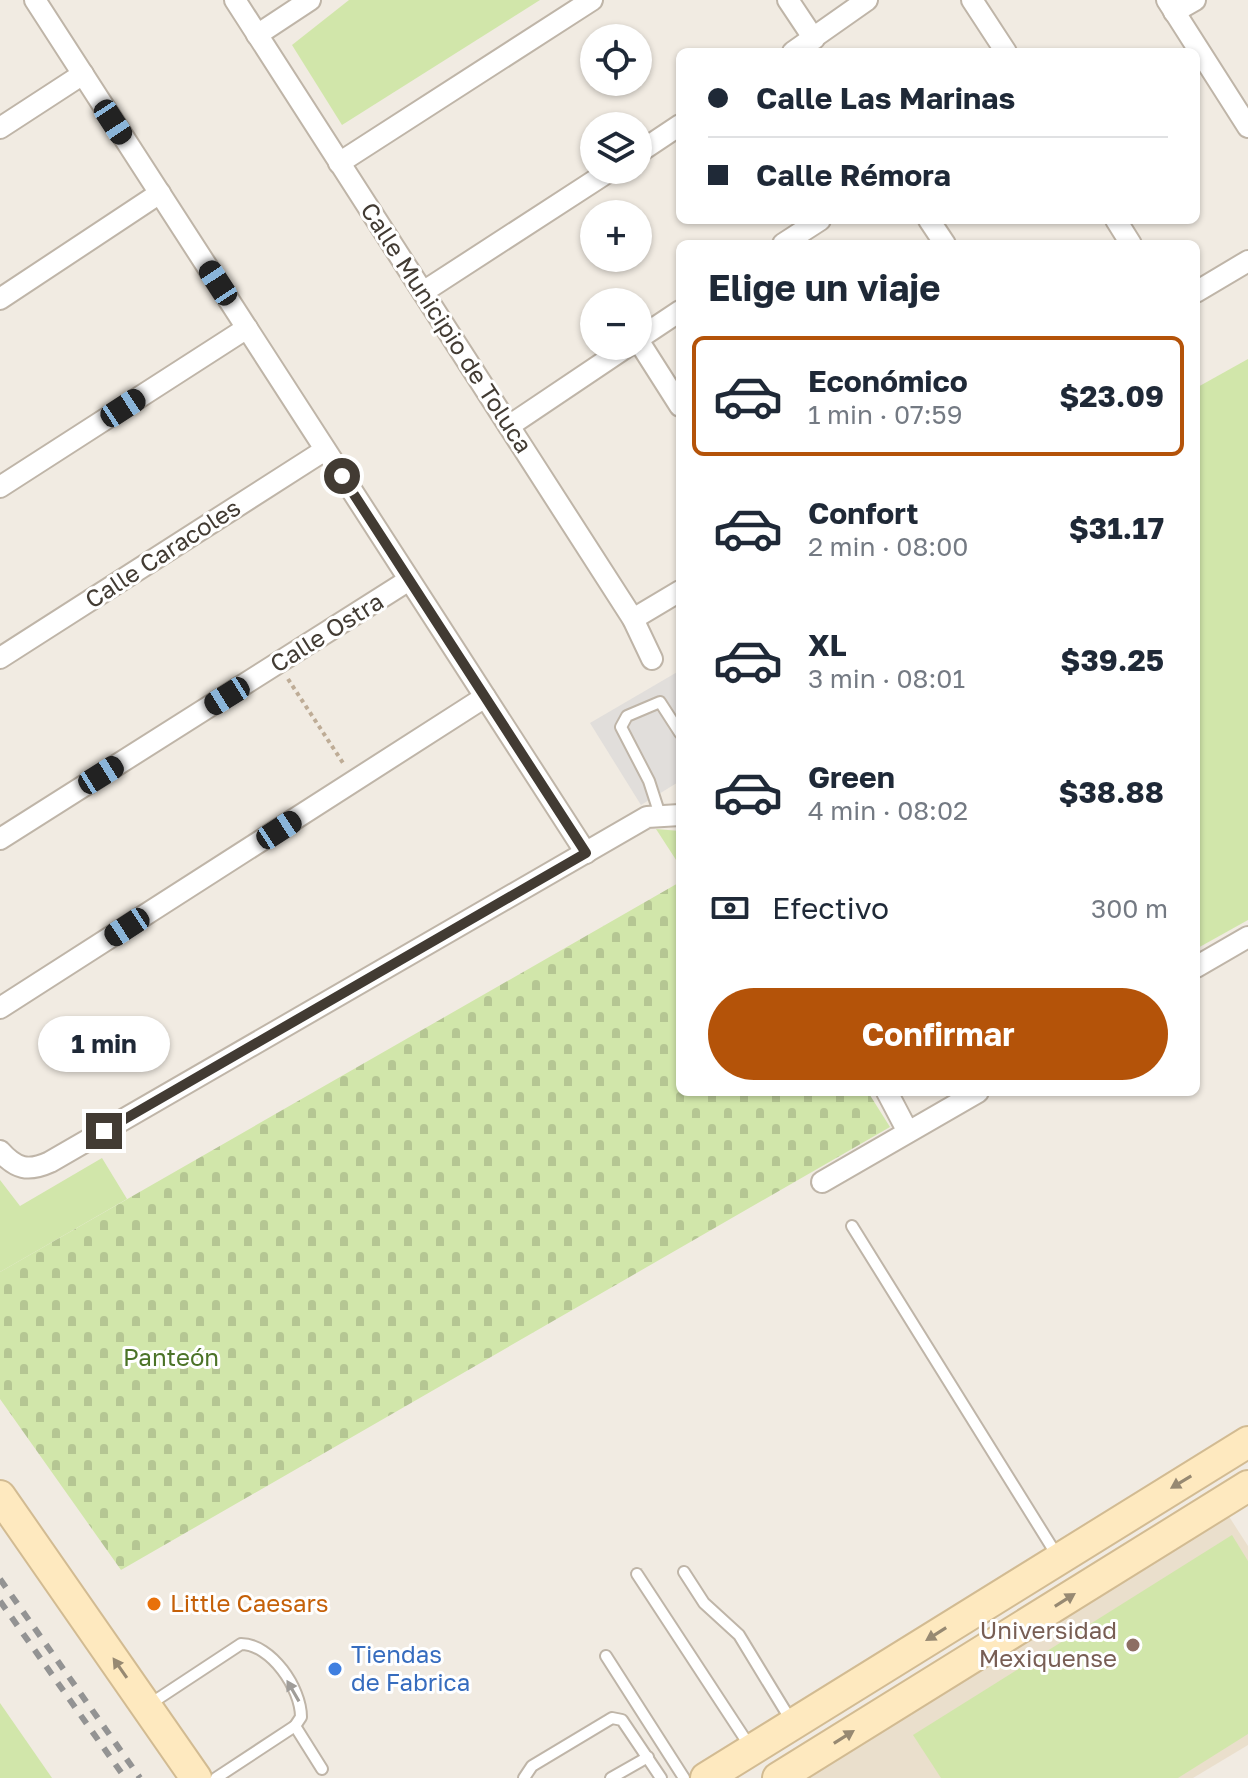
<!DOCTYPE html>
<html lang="es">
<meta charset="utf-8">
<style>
body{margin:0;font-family:"Golos Text",sans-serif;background:#f2f2f3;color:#1f2937;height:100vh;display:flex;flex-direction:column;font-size:30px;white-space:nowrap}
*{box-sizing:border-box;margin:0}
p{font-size:26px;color:#747a83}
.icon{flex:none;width:44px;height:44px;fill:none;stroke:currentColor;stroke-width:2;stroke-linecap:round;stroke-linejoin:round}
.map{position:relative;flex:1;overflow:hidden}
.sheet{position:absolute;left:676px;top:240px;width:524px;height:856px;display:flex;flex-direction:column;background:#fff;border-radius:12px;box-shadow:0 2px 6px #0004}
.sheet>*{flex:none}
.top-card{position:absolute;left:676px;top:48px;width:524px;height:176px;border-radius:12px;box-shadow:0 2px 6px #0004;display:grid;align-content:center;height:176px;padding:0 32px;background:#fff}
.buttons{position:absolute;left:580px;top:24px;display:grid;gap:16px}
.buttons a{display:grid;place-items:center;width:72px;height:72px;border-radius:50%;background:#fff;box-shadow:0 2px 6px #0004;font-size:40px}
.end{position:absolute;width:36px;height:36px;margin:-18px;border:10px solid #423b33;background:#fff;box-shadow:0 0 0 4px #fff}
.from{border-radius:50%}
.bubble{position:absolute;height:56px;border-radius:28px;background:#fff;box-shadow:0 2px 6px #0004;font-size:26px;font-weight:700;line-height:56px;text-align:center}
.car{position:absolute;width:24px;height:48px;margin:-24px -12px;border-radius:10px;box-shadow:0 0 6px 2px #0007;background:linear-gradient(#222 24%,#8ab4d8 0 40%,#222 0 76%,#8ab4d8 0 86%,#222 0)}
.top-card b{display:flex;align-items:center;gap:28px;height:76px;font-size:30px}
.top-card b+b{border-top:2px solid #e0e1e3}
.top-card i{width:20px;height:20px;background:#1f2937}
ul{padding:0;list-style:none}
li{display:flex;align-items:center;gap:24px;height:120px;margin:0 16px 12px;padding:0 16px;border:4px solid transparent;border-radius:12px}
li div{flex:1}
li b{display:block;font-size:30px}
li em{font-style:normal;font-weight:700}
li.selected{border-color:#b45309}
li>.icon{width:72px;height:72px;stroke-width:1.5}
h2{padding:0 32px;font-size:36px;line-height:96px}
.pay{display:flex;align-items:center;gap:20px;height:88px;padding:0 32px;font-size:30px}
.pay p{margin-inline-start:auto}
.action{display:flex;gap:16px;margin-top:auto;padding:16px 32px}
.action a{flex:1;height:92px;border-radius:48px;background:#b45309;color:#fff;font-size:32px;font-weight:700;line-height:92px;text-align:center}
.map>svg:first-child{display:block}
</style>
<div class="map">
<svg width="1248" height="1778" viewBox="0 0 1248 1778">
<defs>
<pattern id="cemetery-stones" width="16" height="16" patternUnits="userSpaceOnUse" patternTransform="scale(2)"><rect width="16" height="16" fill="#d1e6aa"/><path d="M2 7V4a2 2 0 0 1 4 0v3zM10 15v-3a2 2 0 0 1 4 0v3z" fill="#b5c693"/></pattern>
</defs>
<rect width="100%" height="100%" fill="#f1ebe2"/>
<!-- education -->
<path fill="#eadfcc" d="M 1228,1515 L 1248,1546 L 1248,1745 L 1193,1778 L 804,1778 Z"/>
<!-- green -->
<g fill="#d1e6aa">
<path d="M 349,0 L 540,0 L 342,125 L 292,45 Z"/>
<path d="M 1248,359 L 1248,920 L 1196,949 L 1196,388 Z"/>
<path d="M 656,829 L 680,831 L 680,866 Z"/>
<path d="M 102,1158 L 127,1199 L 0,1272 L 0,1180 L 20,1206 Z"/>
<path d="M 1232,1535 L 1248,1561 L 1248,1734 L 1178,1778 L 941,1778 L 913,1735 Z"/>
<path d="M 0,1703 L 52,1778 L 0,1778 Z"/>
</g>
<!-- cemetery -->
<path fill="url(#cemetery-stones)" d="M 680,882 L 680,1092 L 868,1092 L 890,1127 L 121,1570 L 0,1399 L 0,1272 Z"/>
<!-- parking -->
<path fill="#e1dedb" d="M 679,671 L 680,781 L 641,805 L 590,723 Z"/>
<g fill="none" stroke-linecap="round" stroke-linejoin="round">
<!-- lane casing -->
<g stroke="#bfb5a8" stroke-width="14">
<g id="lane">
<path d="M 660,815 L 649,781 L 621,727 L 627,716 L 660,702 L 680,733"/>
<path d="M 852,1226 L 1058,1557"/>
<path d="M 684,1572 L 704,1603 L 739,1635 L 792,1722"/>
<path d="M 637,1574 L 751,1748"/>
<path d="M 606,1656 L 684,1778"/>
<path d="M 150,1704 L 241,1644 C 271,1644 301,1688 301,1717 L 295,1726 L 216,1778"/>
<path d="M 295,1726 L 322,1769"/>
<path d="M 524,1778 L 532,1766 L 612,1718 L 622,1720 L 661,1778"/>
<path d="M 611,1778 L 648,1757"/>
</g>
</g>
<!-- street casing -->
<g stroke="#bfb5a8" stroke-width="24">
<g id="street">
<path d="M 35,0 L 586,853"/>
<path d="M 235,0 L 633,619 L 652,659"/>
<path d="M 788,0 L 814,39"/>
<path d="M 972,0 L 1006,52"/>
<path d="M 1167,0 L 1248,127"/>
<path d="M 1174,12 L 1195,0"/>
<path d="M 257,35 L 310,0"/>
<path d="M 793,52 L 867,0"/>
<path d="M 0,128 L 83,74"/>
<path d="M 638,153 L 680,125"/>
<path d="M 339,163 L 592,0"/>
<path d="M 929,220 L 945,244"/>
<path d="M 1116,220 L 1131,244"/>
<path d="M 783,244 L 820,220"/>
<path d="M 423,292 L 611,170"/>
<path d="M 1196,292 L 1248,261"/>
<path d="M 0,299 L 160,193"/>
<path d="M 638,339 L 680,311"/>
<path d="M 638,340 L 680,406"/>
<path d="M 509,426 L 628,346"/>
<path d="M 0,487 L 247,328"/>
<path d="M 633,619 L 680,591"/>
<path d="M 0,658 L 325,450"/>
<path d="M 0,839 L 409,580"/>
<path d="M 1196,967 L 1248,937"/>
<path d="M 0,1008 L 485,697"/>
<path d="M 887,1092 L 908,1132"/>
<path d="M 0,1151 C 16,1169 28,1172 50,1162 L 647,817 L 680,815"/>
<path d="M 822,1182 L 978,1092"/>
</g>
</g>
<!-- secondary casing -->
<g stroke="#d2bb92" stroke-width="34">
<g id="secondary">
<path d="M 0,1496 L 196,1778"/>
<path d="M 706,1778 L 1248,1442"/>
<path d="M 778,1778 L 1248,1486"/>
</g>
</g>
<!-- path -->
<path stroke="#beac96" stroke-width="4" stroke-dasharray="4 4" stroke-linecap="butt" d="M 288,679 L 345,766"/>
<!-- lane -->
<use href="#lane" stroke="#fff" stroke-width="10"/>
<!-- street -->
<use href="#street" stroke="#fff" stroke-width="20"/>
<!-- secondary -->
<use href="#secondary" stroke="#fee9bf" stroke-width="30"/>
<!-- rail -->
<g stroke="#939393" stroke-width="6" stroke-dasharray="10 10" stroke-linecap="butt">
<path d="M 0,1579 L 140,1778"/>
<path d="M 0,1601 L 125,1778"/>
</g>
</g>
<!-- one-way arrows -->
<defs><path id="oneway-solid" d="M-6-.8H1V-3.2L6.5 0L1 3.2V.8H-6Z" transform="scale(2)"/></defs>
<g fill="#978972">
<use href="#oneway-solid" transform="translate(1181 1482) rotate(149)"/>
<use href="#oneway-solid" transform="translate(1065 1600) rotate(-32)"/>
<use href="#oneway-solid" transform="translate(936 1634) rotate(148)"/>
<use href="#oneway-solid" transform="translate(120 1668) rotate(-125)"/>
<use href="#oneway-solid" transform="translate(844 1737) rotate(-32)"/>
</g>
<use fill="#a09d99" href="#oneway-solid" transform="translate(293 1691) rotate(-120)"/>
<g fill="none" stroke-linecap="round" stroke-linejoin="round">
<!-- route -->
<path stroke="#423b33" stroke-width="10" d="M 104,1131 L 586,853 L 342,476"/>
</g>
<!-- markers -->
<circle fill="#e8710a" stroke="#fff" stroke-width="3" cx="154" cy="1604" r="8"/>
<circle fill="#8d6e63" stroke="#fff" stroke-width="3" cx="1133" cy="1645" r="8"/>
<circle fill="#3f7fe0" stroke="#fff" stroke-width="3" cx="335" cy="1669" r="8"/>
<g text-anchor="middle" stroke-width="6" stroke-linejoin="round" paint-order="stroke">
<!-- street labels -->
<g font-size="24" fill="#423b33" stroke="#fff">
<text transform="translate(446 328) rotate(57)" y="8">Calle Municipio de Toluca</text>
<text transform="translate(163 554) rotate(-33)" y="8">Calle Caracoles</text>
<text transform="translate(327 633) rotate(-32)" y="8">Calle Ostra</text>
</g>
<!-- park labels -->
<g font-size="24" fill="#4b7327" stroke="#fff">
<text x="171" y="1366">Panteón</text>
</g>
<!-- food labels -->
<g font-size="24" fill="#c56008" stroke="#fff" text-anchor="start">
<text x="170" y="1612">Little Caesars</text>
</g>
<!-- education labels -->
<g font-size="24" fill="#785e54" stroke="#fff" text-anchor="end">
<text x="1117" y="1639">Universidad<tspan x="1117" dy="28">Mexiquense</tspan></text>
</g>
<!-- shop labels -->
<g font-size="24" fill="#366cbe" stroke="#fff" text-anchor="start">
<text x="351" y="1663">Tiendas<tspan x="351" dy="28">de Fabrica</tspan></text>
</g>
</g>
</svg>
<div class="buttons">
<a><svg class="icon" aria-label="locate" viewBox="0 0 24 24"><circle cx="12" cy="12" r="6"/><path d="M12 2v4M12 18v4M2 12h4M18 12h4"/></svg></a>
<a><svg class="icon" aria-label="layers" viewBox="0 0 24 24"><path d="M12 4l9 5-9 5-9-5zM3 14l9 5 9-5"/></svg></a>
<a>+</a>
<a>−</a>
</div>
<i class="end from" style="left:342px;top:476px"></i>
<i class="end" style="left:104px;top:1131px"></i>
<div class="bubble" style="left:38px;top:1016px;width:132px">1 min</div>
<i class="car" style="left:113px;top:122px;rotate:147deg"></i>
<i class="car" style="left:218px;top:283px;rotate:327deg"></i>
<i class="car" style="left:123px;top:408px;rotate:57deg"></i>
<i class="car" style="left:227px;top:696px;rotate:238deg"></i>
<i class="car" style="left:101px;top:775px;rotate:58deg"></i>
<i class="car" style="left:279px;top:830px;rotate:57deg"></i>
<i class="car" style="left:127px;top:927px;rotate:237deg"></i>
<div class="top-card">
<b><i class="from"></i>Calle Las Marinas</b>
<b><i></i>Calle Rémora</b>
</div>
<section class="sheet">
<h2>Elige un viaje</h2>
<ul>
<li class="selected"><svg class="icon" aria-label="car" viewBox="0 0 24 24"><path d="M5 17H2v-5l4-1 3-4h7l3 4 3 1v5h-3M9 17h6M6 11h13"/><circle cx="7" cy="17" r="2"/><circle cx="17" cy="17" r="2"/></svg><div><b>Económico</b><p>1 min · 07:59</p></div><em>$23.09</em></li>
<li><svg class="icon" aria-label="car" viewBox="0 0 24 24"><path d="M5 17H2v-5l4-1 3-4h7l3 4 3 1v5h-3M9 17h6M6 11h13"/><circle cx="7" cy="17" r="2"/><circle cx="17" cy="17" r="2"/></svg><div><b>Confort</b><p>2 min · 08:00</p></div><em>$31.17</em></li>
<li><svg class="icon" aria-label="car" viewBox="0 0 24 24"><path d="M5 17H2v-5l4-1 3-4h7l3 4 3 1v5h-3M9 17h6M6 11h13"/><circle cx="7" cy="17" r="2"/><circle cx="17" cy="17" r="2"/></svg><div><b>XL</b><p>3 min · 08:01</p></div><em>$39.25</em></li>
<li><svg class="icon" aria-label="car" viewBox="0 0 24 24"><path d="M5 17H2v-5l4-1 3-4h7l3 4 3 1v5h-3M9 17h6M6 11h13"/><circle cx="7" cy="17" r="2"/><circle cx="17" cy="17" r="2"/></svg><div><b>Green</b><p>4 min · 08:02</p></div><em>$38.88</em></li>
</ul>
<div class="pay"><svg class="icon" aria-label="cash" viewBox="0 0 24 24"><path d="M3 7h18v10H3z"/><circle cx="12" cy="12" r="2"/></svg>Efectivo<p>300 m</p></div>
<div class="action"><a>Confirmar</a></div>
</section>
</div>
